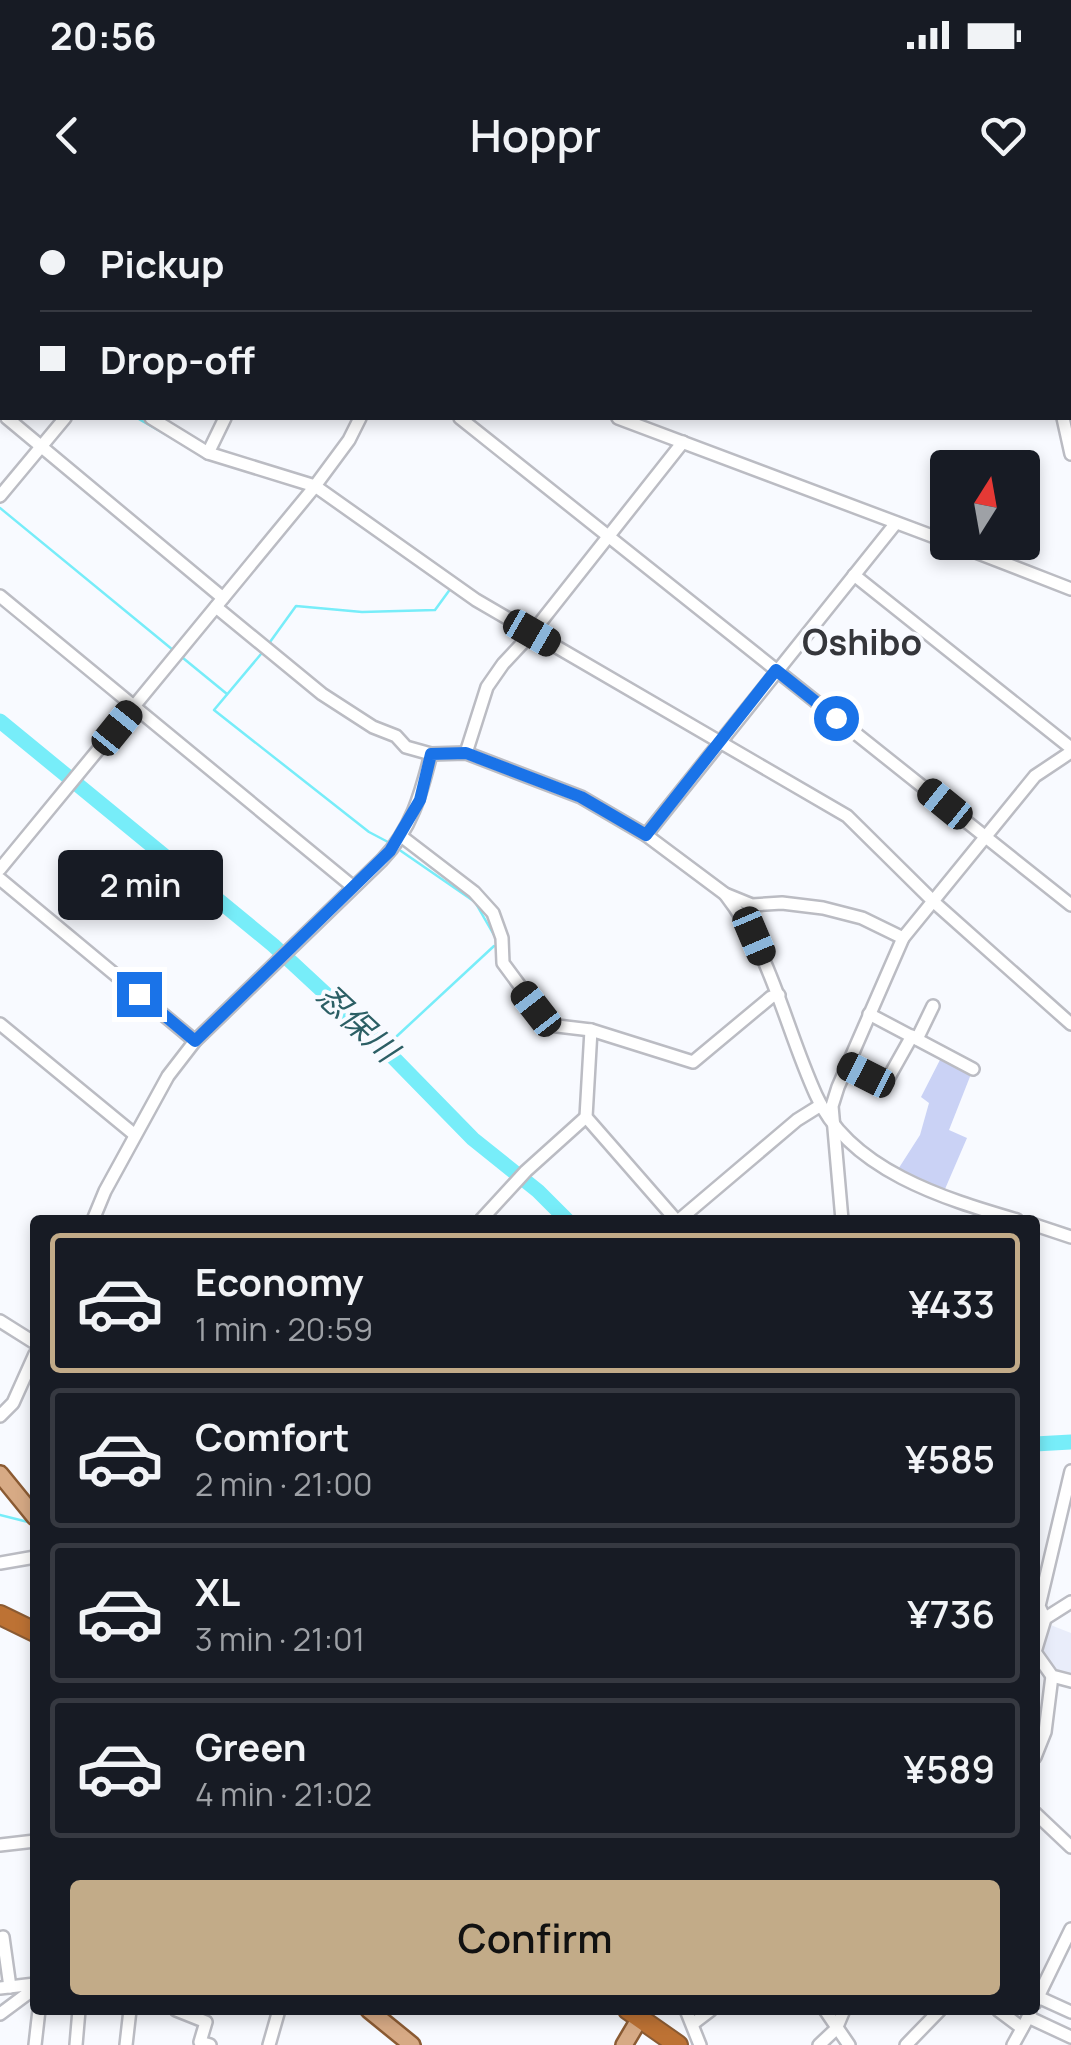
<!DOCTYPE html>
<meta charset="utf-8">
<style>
body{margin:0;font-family:Manrope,"Noto Sans JP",sans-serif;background:#20242c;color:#f1f3f6;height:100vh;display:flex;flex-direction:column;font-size:38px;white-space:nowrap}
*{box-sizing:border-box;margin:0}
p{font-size:32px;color:#9ea1a6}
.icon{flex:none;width:55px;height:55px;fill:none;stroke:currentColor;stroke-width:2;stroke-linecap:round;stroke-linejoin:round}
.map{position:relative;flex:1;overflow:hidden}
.panel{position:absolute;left:30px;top:1015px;width:1010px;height:800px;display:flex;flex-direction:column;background:#171b24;border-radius:10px;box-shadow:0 5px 15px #0003}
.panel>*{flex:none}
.top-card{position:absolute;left:0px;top:0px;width:1072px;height:220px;box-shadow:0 5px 15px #0003;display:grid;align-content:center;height:220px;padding:0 40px;background:#171b24}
.needle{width:65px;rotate:11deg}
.fabs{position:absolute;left:930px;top:250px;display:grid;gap:20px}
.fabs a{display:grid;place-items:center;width:110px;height:110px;border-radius:10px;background:#171b24;box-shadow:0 5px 15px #0003;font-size:50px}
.end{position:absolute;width:45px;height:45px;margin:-22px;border:12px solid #1a73e8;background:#fff;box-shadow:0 0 0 5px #fff}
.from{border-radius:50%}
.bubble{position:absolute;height:70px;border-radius:10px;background:#171b24;box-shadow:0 5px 15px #0003;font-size:32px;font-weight:600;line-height:70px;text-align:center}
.car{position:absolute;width:30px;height:60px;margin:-30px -15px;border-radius:12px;box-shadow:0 0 8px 2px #0007;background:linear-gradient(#222 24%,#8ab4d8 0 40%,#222 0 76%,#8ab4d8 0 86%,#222 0)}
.top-card b{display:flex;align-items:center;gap:35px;height:95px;font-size:38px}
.top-card b+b{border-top:2px solid #363941}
.top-card i{width:25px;height:25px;background:#f1f3f6}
ul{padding:18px 0 0;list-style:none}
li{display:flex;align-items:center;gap:30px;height:140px;margin:0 20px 15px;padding:0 20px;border:5px solid #363941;border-radius:10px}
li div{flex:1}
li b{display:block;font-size:38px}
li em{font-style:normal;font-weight:600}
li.selected{border-color:#c2ab88}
li>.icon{width:90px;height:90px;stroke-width:1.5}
.button{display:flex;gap:20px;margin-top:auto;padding:20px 40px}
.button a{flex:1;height:115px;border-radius:10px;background:#c2ab88;color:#111;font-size:40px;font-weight:600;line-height:115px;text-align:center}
.status{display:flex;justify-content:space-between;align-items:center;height:70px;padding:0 50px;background:#171b24;direction:ltr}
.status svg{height:28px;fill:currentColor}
header{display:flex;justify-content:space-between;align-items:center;height:130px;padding:0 40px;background:#171b24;font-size:45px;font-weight:600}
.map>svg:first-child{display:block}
</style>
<div class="status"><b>20:56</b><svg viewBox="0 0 49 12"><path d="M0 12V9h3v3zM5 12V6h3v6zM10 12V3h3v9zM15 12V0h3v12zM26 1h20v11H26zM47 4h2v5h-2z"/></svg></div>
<header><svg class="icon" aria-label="back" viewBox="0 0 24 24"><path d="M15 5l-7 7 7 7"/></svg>Hoppr<svg class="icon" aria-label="heart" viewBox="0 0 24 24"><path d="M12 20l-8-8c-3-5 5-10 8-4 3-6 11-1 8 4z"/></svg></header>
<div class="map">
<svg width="1071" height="1845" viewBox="0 0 1071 1845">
<rect width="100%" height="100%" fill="#f8faff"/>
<!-- built -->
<path fill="#e9edfa" d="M 1048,1424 L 1071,1433 L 1071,1479 L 1058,1475 L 1040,1450 Z"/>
<!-- green -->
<g fill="#cad2f5">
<path d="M 572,0 L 1032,0 L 1034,2 L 571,2 Z"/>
<path d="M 943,854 L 973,869 L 949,930 L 967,938 L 942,996 L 895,974 L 920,935 L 929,903 L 921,897 Z"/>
</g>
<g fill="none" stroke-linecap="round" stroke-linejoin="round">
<!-- stream -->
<g stroke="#77edf9" stroke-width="2.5">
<path d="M 0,178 L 2,177"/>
<path d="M 137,218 L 179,242"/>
<path d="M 0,308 L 173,450"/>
<path d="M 270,442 L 296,406 L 362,412 L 435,410 L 451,388"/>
<path d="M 261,454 L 214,510 L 369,632 L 388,642"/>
<path d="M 183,458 L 227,494"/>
<path d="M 401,651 L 475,702 L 494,735"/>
<path d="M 397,836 L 494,746"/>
<path d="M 384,848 L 387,846"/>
<path d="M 0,1315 L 32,1323"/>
</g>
<!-- river -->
<g stroke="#77edf9" stroke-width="15">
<path d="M 0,521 L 273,745 L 384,848 L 473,939 L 538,991 L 567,1020"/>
<path d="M 1035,1244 L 1071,1242"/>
</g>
<!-- minor casing -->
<g stroke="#bbbcc3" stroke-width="16">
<g id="minor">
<path d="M 0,28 L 2,28"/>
<path d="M 0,171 L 2,171"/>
<path d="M 7,218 L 223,398"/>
<path d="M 151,218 L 208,253 L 315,286 L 476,400 L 847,616 L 935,703 L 1071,824"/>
<path d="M 460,218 L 1071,705"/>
<path d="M 618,218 L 948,342"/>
<path d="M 1063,218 L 1071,254"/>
<path d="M 208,253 L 225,218"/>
<path d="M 0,296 L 65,218"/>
<path d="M 950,342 L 1071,389"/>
<path d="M 854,375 L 1071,548"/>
<path d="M 0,396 L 352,686"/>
<path d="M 216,407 L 322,494 L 373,527 L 396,536 L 406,547 L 431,554 L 466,553 L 581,597 L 646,635 L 725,694 L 752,705 L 782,703 L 823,708 L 862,718 L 903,738"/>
<path d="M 466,553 L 487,487 L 503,464 L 532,433 L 683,242"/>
<path d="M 646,635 L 896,323"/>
<path d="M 401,636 L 474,692 L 493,713 L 502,738 L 503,763 L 549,825 L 591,830 L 693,862 L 771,797 L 779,795"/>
<path d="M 0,669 L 312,290 L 349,240 L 360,218"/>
<path d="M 0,679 L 195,841"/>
<path d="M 725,694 C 772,754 785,827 816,895 C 849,970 945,999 1017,1020"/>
<path d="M 869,814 L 973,869"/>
<path d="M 0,824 L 135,935"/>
<path d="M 591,830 L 586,917 L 676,1020"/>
<path d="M 917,839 L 933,806"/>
<path d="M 847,865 L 885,884 L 912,836"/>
<path d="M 93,1020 L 105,991 L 168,876 L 195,841 L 382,660 C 411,630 421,594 431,554"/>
<path d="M 481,1020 L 526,971 L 586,917"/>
<path d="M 679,1020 L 797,920 L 821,905"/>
<path d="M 842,1020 L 832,906 L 838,887 L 903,738 L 1035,576 L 1071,552"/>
<path d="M 1035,1025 L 1071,1037"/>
<path d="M 0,1121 L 35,1143"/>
<path d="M 0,1216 L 13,1203 L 35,1154"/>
<path d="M 1071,1271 L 1039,1406 L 1045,1419 L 1035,1452 L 1052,1476 L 1071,1481"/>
<path d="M 0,1363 L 35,1357"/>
<path d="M 1041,1421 L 1071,1402"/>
<path d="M 1035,1557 L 1045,1532 L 1052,1476"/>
<path d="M 1035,1613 L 1071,1647"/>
<path d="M 0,1645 L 35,1641"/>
<path d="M 0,1738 L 3,1737 L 10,1787"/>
<path d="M 0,1788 L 35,1784"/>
<path d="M 1038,1797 L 1071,1812"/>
<path d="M 1035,1803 L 1071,1729"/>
<path d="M 176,1810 L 206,1822 L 200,1842 L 210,1845"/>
<path d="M 686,1810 L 700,1845"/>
<path d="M 825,1810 L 849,1845"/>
<path d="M 998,1810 L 1022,1828"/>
<path d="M 0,1814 L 35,1788"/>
<path d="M 1028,1817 L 1071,1837"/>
<path d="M 694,1823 L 711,1810"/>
<path d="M 35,1845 L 39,1810"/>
<path d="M 76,1845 L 79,1810"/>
<path d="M 126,1845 L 130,1810"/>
<path d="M 269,1845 L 279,1810"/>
<path d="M 819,1845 L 836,1829 L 844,1810"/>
<path d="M 906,1845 L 940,1810"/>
<path d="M 1013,1845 L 1030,1814"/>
</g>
</g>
<!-- major casing -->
<g stroke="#8b5b33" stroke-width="20">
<g id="major">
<path d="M 0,1274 L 35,1317"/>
<path d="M 369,1810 L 412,1845"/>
<path d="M 624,1845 L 640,1818"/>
</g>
</g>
<!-- highway casing -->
<g stroke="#8b5b33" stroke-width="22">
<g id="highway">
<path d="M 0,1415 L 35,1432"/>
<path d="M 628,1810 L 678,1845"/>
</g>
</g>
<!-- minor -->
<use href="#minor" stroke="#fff" stroke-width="11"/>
<!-- major -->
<use href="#major" stroke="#d7aa85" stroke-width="15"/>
<!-- highway -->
<use href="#highway" stroke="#bd7234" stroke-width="18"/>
</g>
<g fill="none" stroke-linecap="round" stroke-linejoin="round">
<!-- route -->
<path stroke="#1a73e8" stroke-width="12" d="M 139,794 L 195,841 L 390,651 L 420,600 L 431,554 L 466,553 L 581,597 L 646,635 L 776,470 L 836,518"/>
</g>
<g text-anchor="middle" stroke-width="8" stroke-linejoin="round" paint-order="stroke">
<!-- water labels -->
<g font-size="32" font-style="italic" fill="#2c5f65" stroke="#f8faff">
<text transform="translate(357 823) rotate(43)" y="11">忍保川</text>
</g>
<!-- quarter labels -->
<g font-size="35" font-weight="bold" fill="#35363b" stroke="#f8faff">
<text x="862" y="455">Oshibo</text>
</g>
</g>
</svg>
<div class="fabs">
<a><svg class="needle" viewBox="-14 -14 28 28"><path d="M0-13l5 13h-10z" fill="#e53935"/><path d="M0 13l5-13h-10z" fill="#9ea1a6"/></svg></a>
</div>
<i class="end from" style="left:836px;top:518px"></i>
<i class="end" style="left:139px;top:794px"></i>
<div class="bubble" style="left:58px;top:650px;width:165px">2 min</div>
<i class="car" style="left:532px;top:433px;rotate:120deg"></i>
<i class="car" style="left:117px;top:528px;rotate:39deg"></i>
<i class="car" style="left:945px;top:604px;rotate:309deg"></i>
<i class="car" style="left:754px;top:736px;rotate:157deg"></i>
<i class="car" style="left:536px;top:809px;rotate:322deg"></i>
<i class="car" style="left:866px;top:875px;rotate:297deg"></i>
<div class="top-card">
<b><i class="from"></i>Pickup</b>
<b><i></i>Drop-off</b>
</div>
<section class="panel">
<ul>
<li class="selected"><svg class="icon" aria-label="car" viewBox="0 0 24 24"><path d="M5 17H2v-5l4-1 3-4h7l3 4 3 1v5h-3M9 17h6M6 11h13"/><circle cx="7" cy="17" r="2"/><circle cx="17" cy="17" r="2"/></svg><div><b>Economy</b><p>1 min · 20:59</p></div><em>¥433</em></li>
<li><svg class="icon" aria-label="car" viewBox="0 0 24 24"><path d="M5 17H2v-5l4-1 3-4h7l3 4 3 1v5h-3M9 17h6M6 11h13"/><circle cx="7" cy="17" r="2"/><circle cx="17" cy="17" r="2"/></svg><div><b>Comfort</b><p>2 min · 21:00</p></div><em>¥585</em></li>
<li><svg class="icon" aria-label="car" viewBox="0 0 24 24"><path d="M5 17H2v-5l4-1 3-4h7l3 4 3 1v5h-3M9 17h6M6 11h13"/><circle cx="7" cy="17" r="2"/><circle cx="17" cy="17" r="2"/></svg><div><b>XL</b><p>3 min · 21:01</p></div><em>¥736</em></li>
<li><svg class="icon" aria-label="car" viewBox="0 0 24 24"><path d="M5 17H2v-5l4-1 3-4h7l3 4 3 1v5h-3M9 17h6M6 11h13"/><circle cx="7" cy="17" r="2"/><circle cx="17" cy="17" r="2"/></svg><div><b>Green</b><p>4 min · 21:02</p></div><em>¥589</em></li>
</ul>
<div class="button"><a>Confirm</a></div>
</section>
</div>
